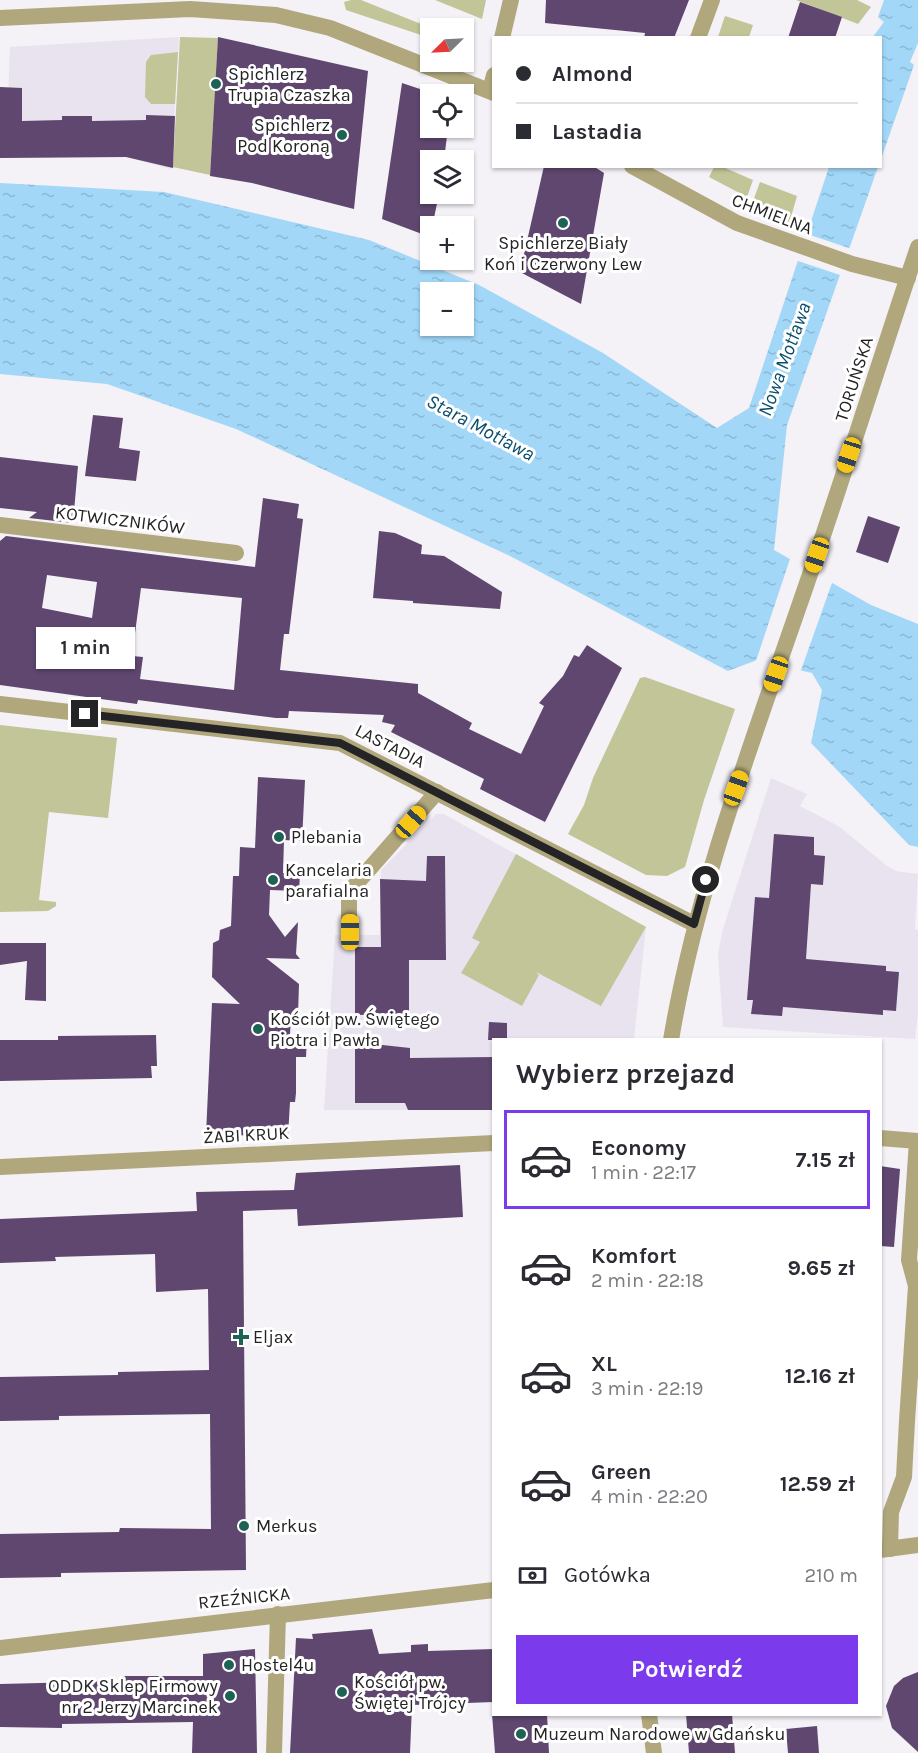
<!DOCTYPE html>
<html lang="pl">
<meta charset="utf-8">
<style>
body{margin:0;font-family:Karla,sans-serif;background:#f2f2f3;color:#2b2b33;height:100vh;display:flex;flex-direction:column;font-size:22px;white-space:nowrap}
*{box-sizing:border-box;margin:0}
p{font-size:20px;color:#7c7c81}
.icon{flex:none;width:33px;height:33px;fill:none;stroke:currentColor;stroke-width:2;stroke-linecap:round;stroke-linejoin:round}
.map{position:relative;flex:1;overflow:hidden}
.details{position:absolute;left:492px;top:1038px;width:390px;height:678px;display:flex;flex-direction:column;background:#fff;border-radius:0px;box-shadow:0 2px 4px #0004}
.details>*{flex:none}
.banner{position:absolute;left:492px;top:36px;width:390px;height:132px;border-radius:0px;box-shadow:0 2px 4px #0004;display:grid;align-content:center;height:132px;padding:0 24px;background:#fff}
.needle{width:39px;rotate:246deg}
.tools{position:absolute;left:420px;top:18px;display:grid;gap:12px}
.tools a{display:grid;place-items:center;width:54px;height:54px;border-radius:0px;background:#fff;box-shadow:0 2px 4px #0004;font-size:30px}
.end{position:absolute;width:27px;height:27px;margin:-14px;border:8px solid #242325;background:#fff;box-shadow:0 0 0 3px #fff}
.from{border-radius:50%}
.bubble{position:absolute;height:42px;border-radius:0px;background:#fff;box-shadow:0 2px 4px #0004;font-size:20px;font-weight:700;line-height:42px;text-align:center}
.car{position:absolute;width:18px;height:36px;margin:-18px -9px;border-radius:8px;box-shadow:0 0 4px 2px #0007;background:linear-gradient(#f5c518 24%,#345 0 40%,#f5c518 0 76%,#345 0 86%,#f5c518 0)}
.banner b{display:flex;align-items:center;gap:21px;height:57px;font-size:22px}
.banner b+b{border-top:2px solid #e1e1e2}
.banner i{width:15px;height:15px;background:#2b2b33}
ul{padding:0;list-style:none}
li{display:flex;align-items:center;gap:18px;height:99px;margin:0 12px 9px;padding:0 12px;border:3px solid transparent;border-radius:0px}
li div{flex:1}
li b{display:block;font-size:22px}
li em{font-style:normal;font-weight:700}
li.selected{border-color:#7c3aed}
li>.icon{width:54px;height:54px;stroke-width:1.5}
h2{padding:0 24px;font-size:27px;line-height:72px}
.pay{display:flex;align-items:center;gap:15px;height:66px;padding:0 24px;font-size:22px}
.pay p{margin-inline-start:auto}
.action{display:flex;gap:12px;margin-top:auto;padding:12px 24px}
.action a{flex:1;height:69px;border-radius:0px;background:#7c3aed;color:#fff;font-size:24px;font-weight:700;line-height:69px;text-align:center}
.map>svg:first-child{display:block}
</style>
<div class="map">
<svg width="918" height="1753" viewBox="0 0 918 1753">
<defs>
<pattern id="water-ripples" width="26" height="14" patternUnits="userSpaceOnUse" patternTransform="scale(1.5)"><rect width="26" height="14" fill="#a2d7f8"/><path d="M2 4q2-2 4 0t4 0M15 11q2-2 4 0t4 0" fill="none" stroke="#8bb8d4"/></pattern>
</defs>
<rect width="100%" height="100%" fill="#f4f1f7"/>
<!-- built -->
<g fill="#e9e3f0">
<path d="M 179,37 L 171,169 L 126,157 L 6,158 L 10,47 Z"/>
<path d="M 771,778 L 807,794 L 800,806 L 840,827 L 887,866 L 896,871 L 918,874 L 915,929 L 918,930 L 918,1013 L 915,1039 L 723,1027 L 718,954 L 723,929 Z"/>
<path d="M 436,814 L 444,814 L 646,927 L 634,1039 L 494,1040 L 493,1110 L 324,1110 L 335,935 L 380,935 L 381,870 Z"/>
</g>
<!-- green -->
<g fill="#c1c598">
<path d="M 351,0 L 361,0 L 431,28 L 430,38 L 346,10 L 344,2 Z"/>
<path d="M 435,0 L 486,0 L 482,19 Z"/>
<path d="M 796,0 L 857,0 L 871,7 L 858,24 Z"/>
<path d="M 725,16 L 753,25 L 749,37 L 718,37 Z"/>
<path d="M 180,37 L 218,38 L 210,175 L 173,167 Z"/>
<path d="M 178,52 L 175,104 L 151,104 L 145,97 L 146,62 L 151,55 Z"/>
<path d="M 714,167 L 723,167 L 753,180 L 747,197 L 709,177 Z"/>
<path d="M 760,182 L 797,196 L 789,224 L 753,201 Z"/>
<path d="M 645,677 L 735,709 L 704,800 L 685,867 L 667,876 L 646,875 L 568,834 L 584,805 L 593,778 L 640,678 Z"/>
<path d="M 0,725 L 117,738 L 108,818 L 49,812 L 39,900 L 56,902 L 56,906 L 48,911 L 0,912 Z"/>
<path d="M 516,854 L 646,927 L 601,1006 L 536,972 L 539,975 L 522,1006 L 461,973 L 480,942 L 472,938 Z"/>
</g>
<!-- water -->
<g fill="url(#water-ripples)" fill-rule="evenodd">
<path d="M 884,0 L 918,0 L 918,43 L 910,62 L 914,65 L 881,159 L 880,38 L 872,38 L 884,22 L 878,17 Z"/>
<path d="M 829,167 L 878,167 L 787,425 L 774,550 L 871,605 L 918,624 L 918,847 L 909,845 L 811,743 L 822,690 L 812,673 L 757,660 L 728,671 L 510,556 L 236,429 L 107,384 L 0,374 L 0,183 L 164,192 L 369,240 L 479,285 L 603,353 L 717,428 L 749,408 ZM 430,292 L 464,292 L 464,326 L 430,326 Z"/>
</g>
<!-- pier -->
<g fill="#f4f1f7">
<path d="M 804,233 L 852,249 L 843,276 L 795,260 Z"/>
<path d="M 791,556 L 833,580 L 800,673 L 755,664 Z"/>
</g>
<!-- building -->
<g fill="#5f476f" fill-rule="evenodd">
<path d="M 546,0 L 689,0 L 674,38 L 644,38 L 645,33 L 545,23 Z"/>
<path d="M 800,2 L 842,17 L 835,38 L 788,38 Z"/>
<path d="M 218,37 L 368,71 L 354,209 L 252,183 L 210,176 Z"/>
<path d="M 402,83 L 435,94 L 430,94 L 430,128 L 448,128 L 444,160 L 430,160 L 430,194 L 439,194 L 430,237 L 382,219 Z"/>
<path d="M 0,87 L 22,88 L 22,121 L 62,120 L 62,116 L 92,116 L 92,121 L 146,120 L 146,115 L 175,116 L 173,168 L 126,157 L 0,158 Z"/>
<path d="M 544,166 L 593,166 L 604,173 L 581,304 L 520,272 Z"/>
<path d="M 93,415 L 123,418 L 119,448 L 140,451 L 136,481 L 85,476 Z"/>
<path d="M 0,457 L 78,466 L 73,523 L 29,518 L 37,512 L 0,508 Z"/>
<path d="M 263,498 L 299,504 L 297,518 L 303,519 L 289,634 L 284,634 L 280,670 L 418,684 L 418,693 L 472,723 L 469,729 L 521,754 L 544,706 L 539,703 L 563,676 L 574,655 L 579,657 L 587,645 L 622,668 L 545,822 L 480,789 L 484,779 L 391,732 L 395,725 L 382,722 L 384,715 L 289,711 L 288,718 L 276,718 L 138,700 L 137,704 L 0,685 L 0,541 L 6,536 L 255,567 ZM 47,575 L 97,582 L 92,618 L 42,608 ZM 141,588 L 242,598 L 234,690 L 140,679 L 143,657 L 132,656 Z"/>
<path d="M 868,516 L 900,527 L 888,563 L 856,552 Z"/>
<path d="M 379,531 L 395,533 L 422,545 L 421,554 L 444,556 L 502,592 L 500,609 L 413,603 L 413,601 L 373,598 Z"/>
<path d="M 258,777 L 305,780 L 302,841 L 284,840 L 283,873 L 300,874 L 299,891 L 270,890 L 269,915 L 285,937 L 298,922 L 296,954 L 300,959 L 266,958 L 299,984 L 298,1015 L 291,1015 L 290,1035 L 307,1037 L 306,1057 L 296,1057 L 296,1093 L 295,1102 L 290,1102 L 288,1136 L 206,1135 L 212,1003 L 240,1004 L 212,977 L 213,943 L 219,940 L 220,930 L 231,926 L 233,876 L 239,876 L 240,847 L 255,848 Z"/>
<path d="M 774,834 L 814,837 L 814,855 L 825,856 L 823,885 L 811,884 L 806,959 L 886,966 L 886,971 L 899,972 L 896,1011 L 883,1010 L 883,1015 L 783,1007 L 782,1016 L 751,1014 L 753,1000 L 747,1000 L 755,897 L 769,898 Z"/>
<path d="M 427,856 L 445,856 L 446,960 L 409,960 L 409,1014 L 355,1015 L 355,947 L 381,947 L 380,879 L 426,881 Z"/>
<path d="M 0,943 L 46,943 L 46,1001 L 25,1000 L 27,961 L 0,965 Z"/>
<path d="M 489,1022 L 507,1023 L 507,1040 L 488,1040 Z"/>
<path d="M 156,1035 L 157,1066 L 151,1066 L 152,1078 L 0,1081 L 0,1040 L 58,1040 L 58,1036 Z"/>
<path d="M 355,1042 L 410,1048 L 410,1058 L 494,1057 L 494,1110 L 408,1110 L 405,1103 L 355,1103 Z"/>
<path d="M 460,1165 L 463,1217 L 298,1226 L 297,1209 L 243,1211 L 246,1570 L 61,1573 L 61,1577 L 0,1578 L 0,1534 L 119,1532 L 120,1528 L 211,1529 L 210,1414 L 59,1416 L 59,1420 L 0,1421 L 0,1377 L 118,1375 L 118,1372 L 209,1370 L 208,1289 L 156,1292 L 155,1254 L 55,1257 L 56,1261 L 0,1263 L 0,1219 L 197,1211 L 196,1192 L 294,1190 L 296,1173 Z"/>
<path d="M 880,1166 L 900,1169 L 894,1247 L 880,1246 Z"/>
<path d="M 372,1629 L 379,1654 L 411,1652 L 411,1645 L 428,1644 L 428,1651 L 494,1649 L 494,1702 L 412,1705 L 410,1753 L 290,1753 L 296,1638 L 313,1639 L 312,1634 Z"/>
<path d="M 255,1649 L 257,1753 L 192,1753 L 193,1722 L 62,1724 L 62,1728 L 0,1727 L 0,1684 L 122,1681 L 122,1676 L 203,1676 L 203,1654 Z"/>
<path d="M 918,1672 L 918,1752 L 892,1728 L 886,1706 L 894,1686 L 903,1678 Z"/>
<path d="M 492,1714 L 547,1714 L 549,1753 L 495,1753 Z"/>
<path d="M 686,1714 L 732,1714 L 735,1753 L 689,1753 Z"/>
<path d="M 817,1726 L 819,1753 L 788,1753 L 786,1729 Z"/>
</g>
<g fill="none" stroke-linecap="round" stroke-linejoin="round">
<!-- minor -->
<g stroke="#b0a77c" stroke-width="16">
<path d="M 0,18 L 190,9 L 276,15 L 330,28 L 494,93"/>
<path d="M 502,38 L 511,0"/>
<path d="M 698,38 L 712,0"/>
<path d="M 490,91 L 494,75"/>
<path d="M 632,166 L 737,223 L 852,264 L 908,278"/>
<path d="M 0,525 L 236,553"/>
<path d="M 0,704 L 340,743 L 694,924"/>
<path d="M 349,932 L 349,892 L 437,792"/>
<path d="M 880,1138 L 918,1141"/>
<path d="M 0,1167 L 494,1143"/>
<path d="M 890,1549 L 891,1512 L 904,1477 L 907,1421 L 916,1286 L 909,1260 L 917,1141"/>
<path d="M 880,1550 L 918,1545"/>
<path d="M 0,1648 L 494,1590"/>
<path d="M 274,1753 L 278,1614"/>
</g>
<!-- tertiary -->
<g stroke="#b0a77c" stroke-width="16">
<path d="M 671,1040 C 696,891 749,751 798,609 C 840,489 877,368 918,247"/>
<path d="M 649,1714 L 654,1753"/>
</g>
</g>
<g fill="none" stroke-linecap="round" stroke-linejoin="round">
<!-- route -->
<path stroke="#242325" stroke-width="8" d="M 85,714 L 340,743 L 694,924 L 706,880"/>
</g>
<!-- markers -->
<g fill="#1d6355" stroke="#fff" stroke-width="2">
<circle cx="216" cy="84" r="6"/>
<circle cx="342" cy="135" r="6"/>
<circle cx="563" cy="223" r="6"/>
<circle cx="279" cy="837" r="6"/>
<circle cx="273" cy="880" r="6"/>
<circle cx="258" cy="1029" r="6"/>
<path d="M238 1328h6v6h6v6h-6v6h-6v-6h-6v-6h6z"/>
<circle cx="244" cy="1526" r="6"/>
<circle cx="229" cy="1665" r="6"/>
<circle cx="342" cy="1692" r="6"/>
<circle cx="230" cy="1696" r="6"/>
<circle cx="521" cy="1734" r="6"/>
</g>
<g text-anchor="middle" stroke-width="6" stroke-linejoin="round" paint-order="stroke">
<!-- poi labels -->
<g font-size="18" fill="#242325" stroke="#fff" text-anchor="start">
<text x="228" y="80">Spichlerz<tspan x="228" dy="21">Trupia Czaszka</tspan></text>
<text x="330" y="131" text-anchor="end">Spichlerz<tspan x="330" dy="21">Pod Koroną</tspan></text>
<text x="563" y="249" text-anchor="middle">Spichlerze Biały<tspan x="563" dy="21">Koń i Czerwony Lew</tspan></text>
<text x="291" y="843">Plebania</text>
<text x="285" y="876">Kancelaria<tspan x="285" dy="21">parafialna</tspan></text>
<text x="270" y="1025">Kościół pw. Świętego<tspan x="270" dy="21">Piotra i Pawła</tspan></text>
<text x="253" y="1343">Eljax</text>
<text x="256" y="1532">Merkus</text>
<text x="241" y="1671">Hostel4u</text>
<text x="354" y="1688">Kościół pw.<tspan x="354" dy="21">Świętej Trójcy</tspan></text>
<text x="218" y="1692" text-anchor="end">ODDK Sklep Firmowy<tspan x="218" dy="21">nr 2 Jerzy Marcinek</tspan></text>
<text x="533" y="1740">Muzeum Narodowe w Gdańsku</text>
</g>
<!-- street labels -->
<g font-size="18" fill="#242325" stroke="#fff">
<text transform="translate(772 214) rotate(21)" y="6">CHMIELNA</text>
<text transform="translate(854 379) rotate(-72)" y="6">TORUŃSKA</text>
<text transform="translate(120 520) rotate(7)" y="6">KOTWICZNIKÓW</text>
<text transform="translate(390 746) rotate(27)" y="6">LASTADIA</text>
<text transform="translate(246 1135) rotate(-3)" y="6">ŻABI KRUK</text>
<text transform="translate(244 1598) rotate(-6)" y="6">RZEŹNICKA</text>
</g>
<!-- water labels -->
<g font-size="20" font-style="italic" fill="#0a4e6e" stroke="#fff">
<text transform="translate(784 359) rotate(-70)" y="7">Nowa Motława</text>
<text transform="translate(481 427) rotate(28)" y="7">Stara Motława</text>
</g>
</g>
</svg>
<div class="tools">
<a><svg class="needle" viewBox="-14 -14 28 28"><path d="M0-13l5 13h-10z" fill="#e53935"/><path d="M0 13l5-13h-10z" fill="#7c7c81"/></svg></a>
<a><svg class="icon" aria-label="locate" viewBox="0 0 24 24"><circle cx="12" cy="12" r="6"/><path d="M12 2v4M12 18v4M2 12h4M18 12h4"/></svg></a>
<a><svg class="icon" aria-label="layers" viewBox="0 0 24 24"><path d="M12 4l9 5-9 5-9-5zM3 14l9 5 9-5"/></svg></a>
<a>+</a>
<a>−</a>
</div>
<i class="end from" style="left:706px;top:880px"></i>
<i class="end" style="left:85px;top:714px"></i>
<div class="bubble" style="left:36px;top:627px;width:99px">1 min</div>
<i class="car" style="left:849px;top:455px;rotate:198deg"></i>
<i class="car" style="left:817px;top:555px;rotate:199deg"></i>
<i class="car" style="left:776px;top:674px;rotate:199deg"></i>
<i class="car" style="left:736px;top:788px;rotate:20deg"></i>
<i class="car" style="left:411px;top:822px;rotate:41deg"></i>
<i class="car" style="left:350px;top:932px;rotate:0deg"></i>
<div class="banner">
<b><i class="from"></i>Almond</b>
<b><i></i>Lastadia</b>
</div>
<section class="details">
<h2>Wybierz przejazd</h2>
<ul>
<li class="selected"><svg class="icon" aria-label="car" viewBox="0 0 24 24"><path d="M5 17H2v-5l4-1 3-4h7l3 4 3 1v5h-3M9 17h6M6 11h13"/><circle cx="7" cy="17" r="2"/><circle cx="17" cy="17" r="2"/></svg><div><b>Economy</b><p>1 min · 22:17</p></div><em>7.15 zł</em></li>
<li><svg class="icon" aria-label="car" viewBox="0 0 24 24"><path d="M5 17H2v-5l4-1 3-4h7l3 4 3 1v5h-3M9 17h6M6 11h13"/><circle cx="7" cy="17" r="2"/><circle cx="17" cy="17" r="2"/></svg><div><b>Komfort</b><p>2 min · 22:18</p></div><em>9.65 zł</em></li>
<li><svg class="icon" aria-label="car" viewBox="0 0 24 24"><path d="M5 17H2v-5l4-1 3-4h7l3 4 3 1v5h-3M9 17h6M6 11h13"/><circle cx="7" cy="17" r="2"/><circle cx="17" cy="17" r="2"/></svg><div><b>XL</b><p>3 min · 22:19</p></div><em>12.16 zł</em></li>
<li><svg class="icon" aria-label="car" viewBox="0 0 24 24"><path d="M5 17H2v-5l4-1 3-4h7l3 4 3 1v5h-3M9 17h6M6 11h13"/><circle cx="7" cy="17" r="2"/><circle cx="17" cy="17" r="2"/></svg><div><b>Green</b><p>4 min · 22:20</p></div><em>12.59 zł</em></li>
</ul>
<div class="pay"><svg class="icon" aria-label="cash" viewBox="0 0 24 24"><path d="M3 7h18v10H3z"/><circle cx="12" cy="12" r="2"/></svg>Gotówka<p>210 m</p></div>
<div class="action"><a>Potwierdź</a></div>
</section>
</div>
